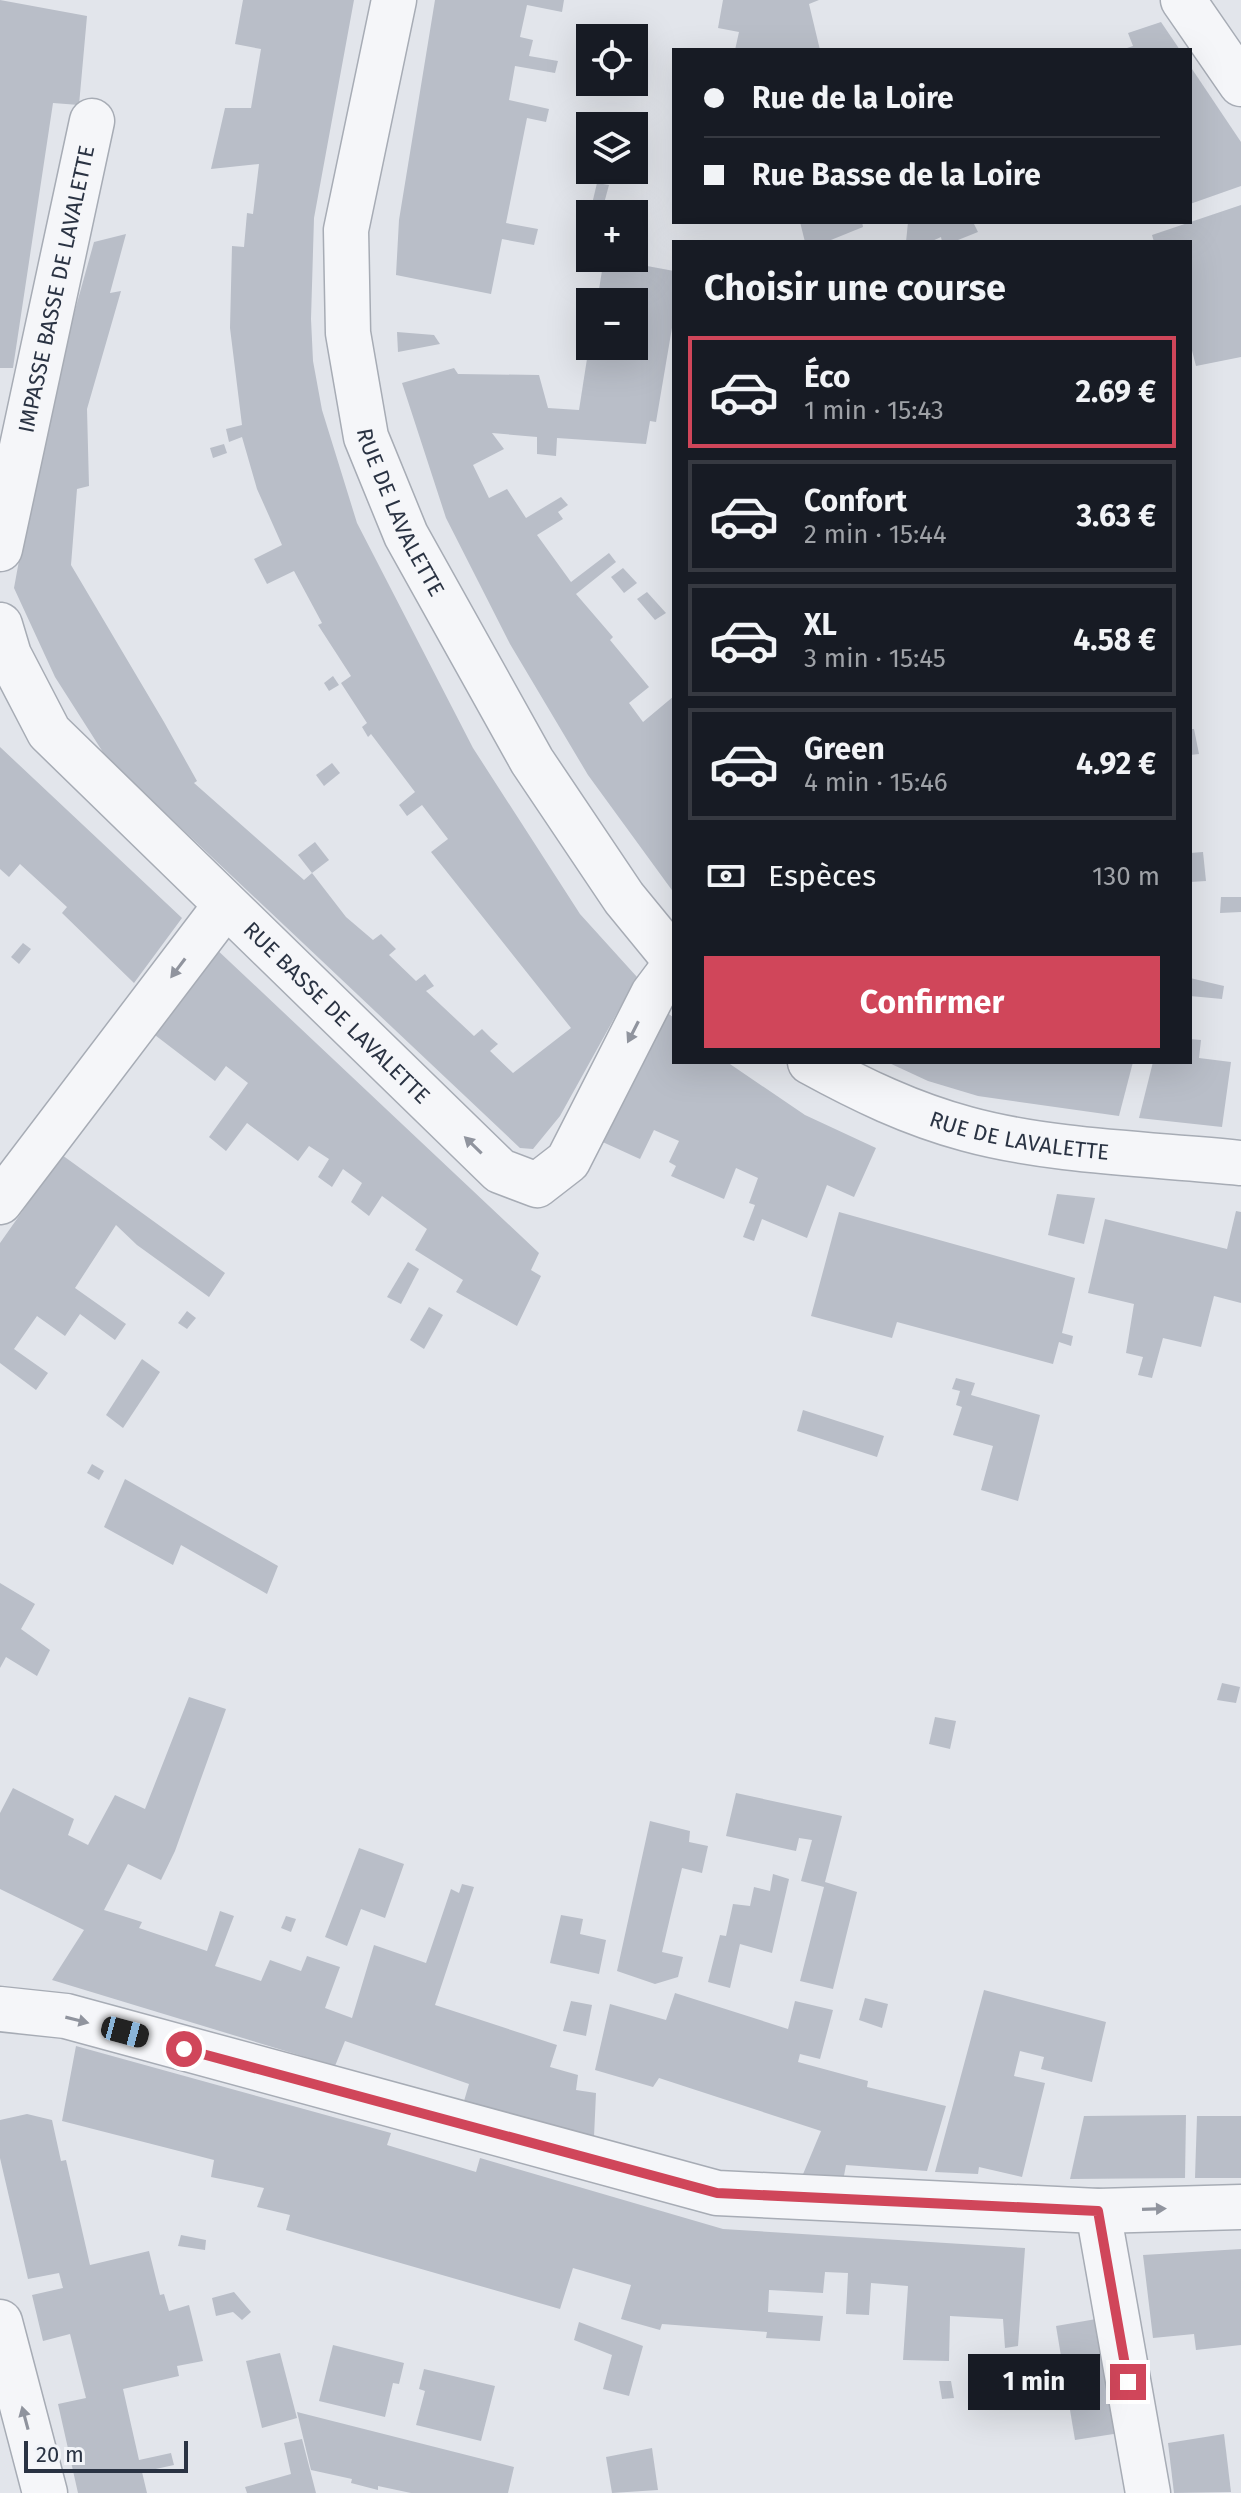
<!DOCTYPE html>
<html lang="fr">
<meta charset="utf-8">
<style>
body{margin:0;font-family:"Fira Sans",sans-serif;background:#242831;color:#f1f3f6;height:100vh;display:flex;flex-direction:column;font-size:30px;white-space:nowrap}
*{box-sizing:border-box;margin:0}
p{font-size:26px;color:#9ea1a6}
.icon{flex:none;width:44px;height:44px;fill:none;stroke:currentColor;stroke-width:2;stroke-linecap:round;stroke-linejoin:round}
.map{position:relative;flex:1;overflow:hidden}
.panel{position:absolute;left:672px;top:240px;width:520px;height:824px;display:flex;flex-direction:column;background:#171b24;border-radius:0px;box-shadow:0 8px 32px #0002}
.panel>*{flex:none}
.banner{position:absolute;left:672px;top:48px;width:520px;height:176px;border-radius:0px;box-shadow:0 8px 32px #0002;display:grid;align-content:center;height:176px;padding:0 32px;background:#171b24}
.fabs{position:absolute;left:576px;top:24px;display:grid;gap:16px}
.fabs a{display:grid;place-items:center;width:72px;height:72px;border-radius:0px;background:#171b24;box-shadow:0 8px 32px #0002;font-size:40px}
.scale{position:absolute;left:24px;bottom:20px;width:164px;box-sizing:border-box;padding-left:8px;border:4px solid #2a3343;border-top:0;font-size:22px;line-height:28px;white-space:nowrap;color:#2a3343;-webkit-text-stroke:6px #f2f4f8;paint-order:stroke}
.end{position:absolute;width:36px;height:36px;margin:-18px;border:10px solid #d0465a;background:#fff;box-shadow:0 0 0 4px #fff}
.from{border-radius:50%}
.bubble{position:absolute;height:56px;border-radius:0px;background:#171b24;box-shadow:0 8px 32px #0002;font-size:26px;font-weight:700;line-height:56px;text-align:center}
.car{position:absolute;width:24px;height:48px;margin:-24px -12px;border-radius:10px;box-shadow:0 0 6px 2px #0007;background:linear-gradient(#222 24%,#8ab4d8 0 40%,#222 0 76%,#8ab4d8 0 86%,#222 0)}
.banner b{display:flex;align-items:center;gap:28px;height:76px;font-size:30px}
.banner b+b{border-top:2px solid #363941}
.banner i{width:20px;height:20px;background:#f1f3f6}
ul{padding:0;list-style:none}
li{display:flex;align-items:center;gap:24px;height:112px;margin:0 16px 12px;padding:0 16px;border:4px solid #363941;border-radius:0px}
li div{flex:1}
li b{display:block;font-size:30px}
li em{font-style:normal;font-weight:700}
li.selected{border-color:#d0465a}
li>.icon{width:72px;height:72px;stroke-width:1.5}
h2{padding:0 32px;font-size:36px;line-height:96px}
.pay{display:flex;align-items:center;gap:20px;height:88px;padding:0 32px;font-size:30px}
.pay p{margin-inline-start:auto}
.button{display:flex;gap:16px;margin-top:auto;padding:16px 32px}
.button a{flex:1;height:92px;border-radius:0px;background:#d0465a;color:#fff;font-size:32px;font-weight:700;line-height:92px;text-align:center}
.map>svg:first-child{display:block}
</style>
<div class="map">
<svg width="1241" height="2493" viewBox="0 0 1241 2493">
<rect width="100%" height="100%" fill="#e2e5eb"/>
<!-- building -->
<g fill="#b9bec8">
<path d="M 0,0 L 87,16 L 79,105 L 53,103 L 13,368 L 0,368 Z"/>
<path d="M 243,0 L 354,0 L 314,218 L 311,319 L 313,361 L 322,410 L 357,523 L 473,748 L 580,914 L 637,977 L 560,1116 L 533,1149 L 520,1148 L 106,757 L 55,677 L 14,588 L 45,418 L 94,242 L 126,234 L 110,293 L 121,291 L 87,409 L 89,486 L 77,489 L 71,565 L 164,722 L 197,781 L 194,783 L 304,880 L 312,873 L 346,917 L 373,940 L 381,934 L 396,949 L 389,955 L 416,981 L 425,974 L 434,986 L 426,991 L 474,1036 L 482,1029 L 491,1038 L 498,1044 L 490,1051 L 513,1073 L 571,1028 L 431,852 L 448,839 L 422,805 L 407,816 L 399,805 L 415,792 L 371,734 L 368,737 L 362,727 L 367,723 L 341,683 L 351,676 L 318,625 L 322,623 L 294,571 L 267,584 L 254,559 L 282,545 L 257,489 L 242,437 L 229,442 L 226,429 L 242,425 L 230,328 L 232,246 L 244,247 L 247,213 L 253,214 L 259,164 L 211,169 L 225,108 L 251,108 L 261,49 L 235,44 Z"/>
<path d="M 435,0 L 564,0 L 562,12 L 527,5 L 520,37 L 533,40 L 529,56 L 558,61 L 555,73 L 515,66 L 509,100 L 549,109 L 546,122 L 527,118 L 506,223 L 538,229 L 534,245 L 502,239 L 491,294 L 396,275 L 399,220 Z"/>
<path d="M 723,0 L 819,0 L 809,4 L 820,50 L 735,50 L 739,32 L 718,28 Z"/>
<path d="M 1161,22 L 1180,50 L 1121,50 L 1133,46 L 1128,33 Z"/>
<path d="M 1190,66 L 1241,142 L 1241,186 L 1190,204 Z"/>
<path d="M 597,183 L 609,185 L 603,207 L 592,204 Z"/>
<path d="M 1241,205 L 1241,357 L 1196,366 L 1190,343 L 1190,242 L 1154,242 L 1152,235 Z"/>
<path d="M 800,222 L 862,222 L 863,227 L 826,242 L 805,242 Z"/>
<path d="M 908,222 L 980,222 L 974,224 L 978,232 L 953,242 L 942,242 L 941,237 L 930,242 L 906,242 Z"/>
<path d="M 604,258 L 674,271 L 674,316 L 656,422 L 650,421 L 646,444 L 557,438 L 556,456 L 537,454 L 537,437 L 492,433 L 504,449 L 473,465 L 489,498 L 507,489 L 526,518 L 561,497 L 568,505 L 558,512 L 563,519 L 537,535 L 571,582 L 609,553 L 616,562 L 576,594 L 613,637 L 610,640 L 649,687 L 629,703 L 643,722 L 674,696 L 674,893 L 588,775 L 510,644 L 446,518 L 402,383 L 454,368 L 458,374 L 539,375 L 548,408 L 579,410 L 589,346 L 634,346 L 634,302 L 597,302 Z"/>
<path d="M 397,332 L 434,335 L 440,344 L 398,352 Z"/>
<path d="M 224,444 L 227,453 L 213,458 L 210,448 Z"/>
<path d="M 623,568 L 637,583 L 624,593 L 611,577 Z"/>
<path d="M 647,592 L 666,613 L 655,620 L 637,599 Z"/>
<path d="M 333,676 L 339,685 L 329,691 L 324,683 Z"/>
<path d="M 1190,729 L 1194,729 L 1199,754 L 1190,755 Z"/>
<path d="M 0,747 L 182,918 L 134,983 L 62,913 L 67,907 L 20,864 L 9,877 L 0,869 Z"/>
<path d="M 332,763 L 340,773 L 324,786 L 316,775 Z"/>
<path d="M 315,842 L 329,860 L 312,873 L 298,855 Z"/>
<path d="M 1203,852 L 1206,881 L 1190,882 L 1190,853 Z"/>
<path d="M 1221,897 L 1241,897 L 1241,912 L 1220,913 Z"/>
<path d="M 23,943 L 31,949 L 19,964 L 11,957 Z"/>
<path d="M 213,946 L 539,1253 L 531,1270 L 541,1276 L 517,1326 L 456,1292 L 463,1280 L 415,1250 L 427,1229 L 382,1196 L 369,1216 L 351,1202 L 362,1183 L 343,1169 L 332,1187 L 318,1177 L 329,1159 L 309,1146 L 298,1161 L 247,1123 L 226,1151 L 209,1137 L 248,1083 L 226,1066 L 215,1081 L 151,1032 Z"/>
<path d="M 1190,978 L 1224,986 L 1222,999 L 1190,996 Z"/>
<path d="M 661,1008 L 674,1018 L 674,1062 L 727,1062 L 805,1115 L 876,1148 L 854,1197 L 827,1185 L 807,1238 L 762,1219 L 754,1241 L 743,1237 L 755,1205 L 749,1203 L 758,1178 L 736,1168 L 724,1199 L 671,1176 L 676,1166 L 669,1162 L 679,1141 L 654,1130 L 640,1159 L 596,1139 Z"/>
<path d="M 1190,1039 L 1201,1040 L 1199,1058 L 1231,1062 L 1222,1127 L 1139,1118 L 1153,1062 L 1190,1062 Z"/>
<path d="M 887,1062 L 1133,1062 L 1119,1116 L 978,1096 L 928,1081 Z"/>
<path d="M 62,1155 L 225,1273 L 209,1297 L 137,1245 L 116,1225 L 75,1288 L 126,1324 L 115,1340 L 80,1314 L 65,1336 L 37,1316 L 14,1349 L 48,1373 L 36,1390 L 0,1363 L 0,1243 Z"/>
<path d="M 1057,1194 L 1095,1198 L 1084,1244 L 1048,1235 Z"/>
<path d="M 1236,1211 L 1241,1212 L 1241,1303 L 1214,1296 L 1201,1347 L 1163,1338 L 1152,1378 L 1138,1375 L 1143,1357 L 1126,1353 L 1134,1304 L 1088,1293 L 1105,1219 L 1227,1249 Z"/>
<path d="M 839,1212 L 1075,1278 L 1062,1333 L 1073,1336 L 1071,1346 L 1059,1342 L 1053,1364 L 897,1322 L 892,1338 L 811,1316 Z"/>
<path d="M 408,1262 L 419,1269 L 401,1304 L 387,1297 Z"/>
<path d="M 429,1307 L 443,1315 L 424,1349 L 410,1340 Z"/>
<path d="M 187,1311 L 196,1318 L 187,1329 L 178,1323 Z"/>
<path d="M 142,1359 L 160,1372 L 123,1428 L 106,1415 Z"/>
<path d="M 956,1378 L 975,1383 L 971,1395 L 1040,1415 L 1018,1501 L 981,1490 L 993,1446 L 953,1435 L 962,1407 L 956,1405 L 960,1391 L 952,1389 Z"/>
<path d="M 803,1410 L 884,1436 L 877,1457 L 797,1431 Z"/>
<path d="M 92,1464 L 104,1471 L 99,1480 L 87,1473 Z"/>
<path d="M 125,1479 L 278,1566 L 267,1594 L 181,1545 L 173,1565 L 104,1527 Z"/>
<path d="M 0,1583 L 35,1604 L 21,1629 L 50,1650 L 37,1676 L 6,1657 L 0,1668 Z"/>
<path d="M 1222,1683 L 1240,1687 L 1236,1703 L 1217,1700 Z"/>
<path d="M 189,1697 L 226,1709 L 175,1851 L 161,1880 L 128,1864 L 104,1910 L 142,1922 L 139,1928 L 207,1951 L 220,1911 L 234,1916 L 215,1966 L 261,1981 L 270,1960 L 301,1971 L 307,1956 L 340,1967 L 325,2008 L 352,2018 L 374,1945 L 426,1963 L 451,1889 L 459,1893 L 462,1884 L 474,1887 L 435,2005 L 557,2045 L 550,2067 L 578,2075 L 576,2090 L 596,2093 L 594,2137 L 464,2101 L 469,2084 L 345,2041 L 335,2066 L 52,1980 L 84,1930 L 0,1889 L 0,1813 L 13,1788 L 74,1819 L 68,1835 L 88,1845 L 115,1795 L 145,1809 Z"/>
<path d="M 935,1717 L 956,1721 L 950,1749 L 929,1744 Z"/>
<path d="M 736,1793 L 842,1816 L 825,1882 L 857,1892 L 833,1989 L 800,1981 L 824,1887 L 801,1881 L 812,1840 L 799,1838 L 796,1851 L 726,1836 Z"/>
<path d="M 650,1821 L 690,1831 L 689,1842 L 708,1846 L 702,1873 L 682,1868 L 670,1918 L 662,1952 L 683,1957 L 678,1977 L 655,1984 L 617,1971 Z"/>
<path d="M 359,1848 L 404,1864 L 385,1918 L 361,1909 L 347,1946 L 325,1937 Z"/>
<path d="M 773,1874 L 789,1879 L 772,1953 L 740,1944 L 730,1988 L 708,1982 L 720,1935 L 726,1936 L 733,1904 L 750,1906 L 754,1887 L 770,1891 Z"/>
<path d="M 561,1915 L 583,1919 L 580,1934 L 606,1940 L 599,1974 L 550,1963 Z"/>
<path d="M 286,1916 L 296,1919 L 291,1932 L 281,1928 Z"/>
<path d="M 984,1990 L 1106,2022 L 1092,2082 L 1041,2069 L 1044,2057 L 1020,2051 L 1014,2076 L 1045,2083 L 1022,2177 L 979,2167 L 978,2174 L 935,2172 Z"/>
<path d="M 675,1993 L 788,2029 L 795,2001 L 833,2010 L 820,2059 L 800,2054 L 798,2062 L 868,2081 L 867,2087 L 946,2106 L 927,2171 L 846,2165 L 843,2181 L 801,2179 L 821,2131 L 659,2078 L 653,2087 L 595,2070 L 610,2004 L 666,2020 Z"/>
<path d="M 865,1998 L 888,2004 L 882,2028 L 859,2020 Z"/>
<path d="M 571,2001 L 592,2005 L 586,2036 L 563,2031 Z"/>
<path d="M 76,2046 L 391,2133 L 387,2145 L 476,2172 L 480,2158 L 723,2229 L 1025,2248 L 1018,2346 L 1005,2348 L 1003,2319 L 950,2316 L 949,2361 L 903,2360 L 908,2286 L 871,2283 L 869,2315 L 846,2314 L 848,2273 L 825,2272 L 823,2293 L 769,2290 L 768,2312 L 823,2316 L 820,2341 L 766,2338 L 767,2332 L 701,2327 L 662,2324 L 660,2330 L 621,2319 L 631,2285 L 573,2268 L 560,2309 L 286,2230 L 290,2215 L 257,2207 L 264,2188 L 211,2177 L 214,2160 L 62,2121 Z"/>
<path d="M 27,2114 L 52,2120 L 61,2161 L 66,2160 L 90,2265 L 149,2251 L 160,2295 L 164,2294 L 169,2311 L 189,2305 L 203,2361 L 177,2366 L 179,2376 L 123,2389 L 139,2460 L 171,2453 L 174,2465 L 142,2472 L 147,2493 L 78,2493 L 58,2404 L 86,2398 L 70,2334 L 43,2341 L 32,2295 L 63,2288 L 59,2273 L 28,2279 L 0,2158 L 0,2120 Z"/>
<path d="M 1186,2115 L 1185,2178 L 1070,2179 L 1084,2116 Z"/>
<path d="M 1197,2116 L 1241,2116 L 1241,2178 L 1195,2178 Z"/>
<path d="M 181,2235 L 206,2240 L 205,2250 L 178,2246 Z"/>
<path d="M 1241,2249 L 1241,2345 L 1196,2350 L 1194,2334 L 1153,2338 L 1143,2255 Z"/>
<path d="M 234,2292 L 251,2312 L 242,2320 L 233,2312 L 216,2316 L 212,2298 Z"/>
<path d="M 1102,2318 L 1120,2433 L 1075,2440 L 1056,2326 Z"/>
<path d="M 579,2322 L 643,2346 L 629,2396 L 603,2389 L 612,2355 L 574,2340 Z"/>
<path d="M 333,2345 L 404,2363 L 399,2384 L 393,2383 L 385,2417 L 319,2401 Z"/>
<path d="M 280,2353 L 297,2418 L 262,2428 L 246,2361 Z"/>
<path d="M 424,2369 L 495,2386 L 481,2441 L 416,2425 L 425,2391 L 419,2389 Z"/>
<path d="M 939,2381 L 951,2381 L 954,2398 L 942,2399 Z"/>
<path d="M 297,2412 L 514,2467 L 508,2493 L 411,2493 L 378,2486 L 378,2490 L 351,2483 L 352,2479 L 311,2470 Z"/>
<path d="M 1224,2434 L 1231,2492 L 1174,2493 L 1168,2443 Z"/>
<path d="M 302,2439 L 316,2493 L 247,2493 L 245,2487 L 291,2474 L 284,2443 Z"/>
<path d="M 652,2448 L 658,2490 L 612,2493 L 606,2457 Z"/>
</g>
<g fill="none" stroke-linecap="round" stroke-linejoin="round">
<!-- minor casing -->
<g stroke="#a7acb5" stroke-width="47">
<g id="minor">
<path id="s1" d="M 0,549 L 92,121"/>
<path id="s2" d="M 0,625 L 9,655 L 49,732 L 500,1171 L 537,1185 L 568,1161 L 653,994 L 674,966"/>
<path d="M 0,1202 L 225,906"/>
<path d="M 0,2009 L 66,2016 L 717,2193 L 1098,2211 L 1241,2207"/>
<path d="M 1098,2211 L 1148,2493"/>
<path d="M 0,2322 L 45,2493"/>
</g>
</g>
<!-- tertiary casing -->
<g stroke="#a7acb5" stroke-width="47">
<g id="tertiary">
<path id="s3" d="M 394,0 L 346,230 L 348,333 L 366,437 L 406,535 L 532,761 L 624,898 L 674,959"/>
<path d="M 1183,0 L 1241,84"/>
<path id="s4" d="M 810,1062 C 861,1090 911,1114 967,1129 C 1051,1152 1154,1154 1241,1163"/>
</g>
</g>
<!-- minor -->
<use href="#minor" stroke="#f5f6f9" stroke-width="44"/>
<!-- tertiary -->
<use href="#tertiary" stroke="#f5f6f9" stroke-width="44"/>
</g>
<!-- one-way arrows -->
<defs><path id="oneway-solid" d="M-6-.8H1V-3.2L6.5 0L1 3.2V.8H-6Z" transform="scale(2)"/></defs>
<g fill="#90949e">
<use href="#oneway-solid" transform="translate(178 968) rotate(127)"/>
<use href="#oneway-solid" transform="translate(633 1032) rotate(117)"/>
<use href="#oneway-solid" transform="translate(473 1145) rotate(-136)"/>
<use href="#oneway-solid" transform="translate(77 2020) rotate(14)"/>
<use href="#oneway-solid" transform="translate(1154 2209) rotate(-2)"/>
<use href="#oneway-solid" transform="translate(25 2418) rotate(-105)"/>
</g>
<g fill="none" stroke-linecap="round" stroke-linejoin="round">
<!-- route -->
<path stroke="#d0465a" stroke-width="10" d="M 184,2049 L 717,2193 L 1098,2211 L 1128,2382"/>
</g>
<g text-anchor="middle" stroke-width="8" stroke-linejoin="round" paint-order="stroke">
<!-- street labels -->
<g font-size="22" fill="#2a3343" stroke="#f2f4f8">
<text dy="8" stroke="none"><textPath href="#s1" startOffset="266">IMPASSE BASSE DE LAVALETTE</textPath></text>
<text dy="8" stroke="none"><textPath href="#s3" startOffset="526">RUE DE LAVALETTE</textPath></text>
<text dy="8" stroke="none"><textPath href="#s2" startOffset="520">RUE BASSE DE LAVALETTE</textPath></text>
<text dy="8" stroke="none"><textPath href="#s4" startOffset="224">RUE DE LAVALETTE</textPath></text>
</g>
</g>
</svg>
<div class="fabs">
<a><svg class="icon" aria-label="locate" viewBox="0 0 24 24"><circle cx="12" cy="12" r="6"/><path d="M12 2v4M12 18v4M2 12h4M18 12h4"/></svg></a>
<a><svg class="icon" aria-label="layers" viewBox="0 0 24 24"><path d="M12 4l9 5-9 5-9-5zM3 14l9 5 9-5"/></svg></a>
<a>+</a>
<a>−</a>
</div>
<div class="scale">20 m</div>
<i class="end from" style="left:184px;top:2049px"></i>
<i class="end" style="left:1128px;top:2382px"></i>
<div class="bubble" style="left:968px;top:2354px;width:132px">1 min</div>
<i class="car" style="left:125px;top:2032px;rotate:105deg"></i>
<div class="banner">
<b><i class="from"></i>Rue de la Loire</b>
<b><i></i>Rue Basse de la Loire</b>
</div>
<section class="panel">
<h2>Choisir une course</h2>
<ul>
<li class="selected"><svg class="icon" aria-label="car" viewBox="0 0 24 24"><path d="M5 17H2v-5l4-1 3-4h7l3 4 3 1v5h-3M9 17h6M6 11h13"/><circle cx="7" cy="17" r="2"/><circle cx="17" cy="17" r="2"/></svg><div><b>Éco</b><p>1 min · 15:43</p></div><em>2.69 €</em></li>
<li><svg class="icon" aria-label="car" viewBox="0 0 24 24"><path d="M5 17H2v-5l4-1 3-4h7l3 4 3 1v5h-3M9 17h6M6 11h13"/><circle cx="7" cy="17" r="2"/><circle cx="17" cy="17" r="2"/></svg><div><b>Confort</b><p>2 min · 15:44</p></div><em>3.63 €</em></li>
<li><svg class="icon" aria-label="car" viewBox="0 0 24 24"><path d="M5 17H2v-5l4-1 3-4h7l3 4 3 1v5h-3M9 17h6M6 11h13"/><circle cx="7" cy="17" r="2"/><circle cx="17" cy="17" r="2"/></svg><div><b>XL</b><p>3 min · 15:45</p></div><em>4.58 €</em></li>
<li><svg class="icon" aria-label="car" viewBox="0 0 24 24"><path d="M5 17H2v-5l4-1 3-4h7l3 4 3 1v5h-3M9 17h6M6 11h13"/><circle cx="7" cy="17" r="2"/><circle cx="17" cy="17" r="2"/></svg><div><b>Green</b><p>4 min · 15:46</p></div><em>4.92 €</em></li>
</ul>
<div class="pay"><svg class="icon" aria-label="cash" viewBox="0 0 24 24"><path d="M3 7h18v10H3z"/><circle cx="12" cy="12" r="2"/></svg>Espèces<p>130 m</p></div>
<div class="button"><a>Confirmer</a></div>
</section>
</div>
